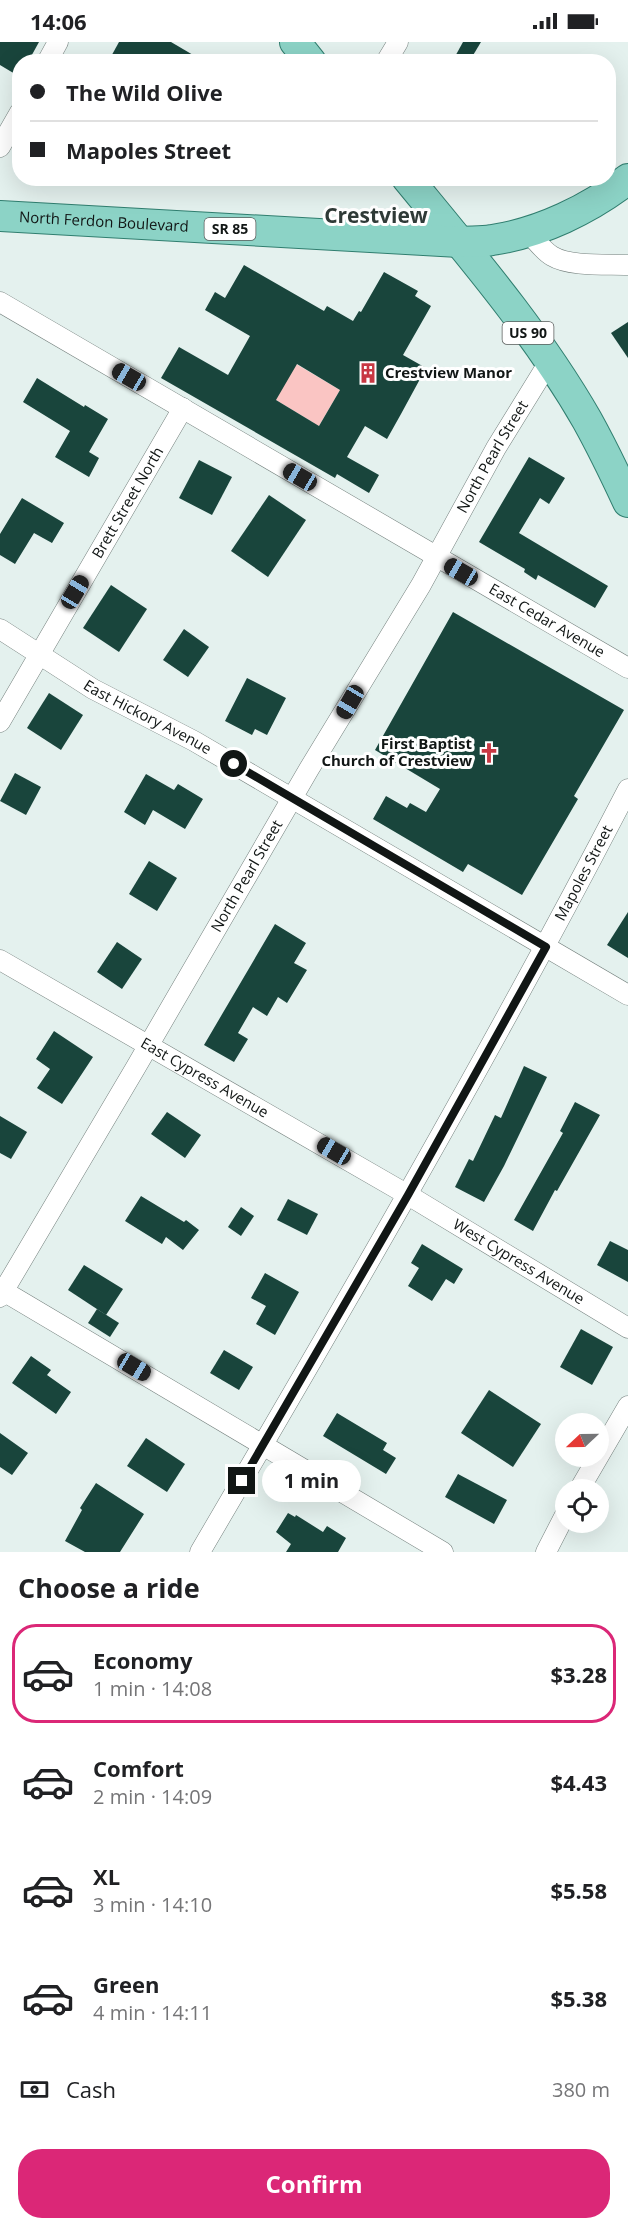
<!DOCTYPE html>
<meta charset="utf-8">
<style>
body{margin:0;font-family:"Open Sans",sans-serif;background:#f2f2f2;color:#202124;height:100vh;display:flex;flex-direction:column;font-size:22px;white-space:nowrap}
*{box-sizing:border-box;margin:0}
p{font-size:20px;color:#757577}
.icon{flex:none;width:33px;height:33px;fill:none;stroke:currentColor;stroke-width:2;stroke-linecap:round;stroke-linejoin:round}
.map{position:relative;height:1510px;overflow:hidden}
.side{display:flex;flex-direction:column;background:#fff;flex:1}
.side>*{flex:none}
.banner{position:absolute;left:12px;top:12px;width:604px;height:132px;border-radius:24px;box-shadow:0 6px 24px #0002;display:grid;align-content:center;height:132px;padding:0 18px;background:#fff}
.needle{width:39px;rotate:248deg}
.tools{position:absolute;left:555px;top:1371px;display:grid;gap:12px}
.tools a{display:grid;place-items:center;width:54px;height:54px;border-radius:50%;background:#fff;box-shadow:0 6px 24px #0002;font-size:30px}
.end{position:absolute;width:27px;height:27px;margin:-14px;border:8px solid #111615;background:#fff;box-shadow:0 0 0 3px #fff}
.from{border-radius:50%}
.bubble{position:absolute;height:42px;border-radius:21px;background:#fff;box-shadow:0 6px 24px #0002;font-size:20px;font-weight:700;line-height:42px;text-align:center}
.car{position:absolute;width:18px;height:36px;margin:-18px -9px;border-radius:8px;box-shadow:0 0 4px 2px #0007;background:linear-gradient(#222 24%,#8ab4d8 0 40%,#222 0 76%,#8ab4d8 0 86%,#222 0)}
.banner b{display:flex;align-items:center;gap:21px;height:57px;font-size:22px}
.banner b+b{border-top:2px solid #e0e0e0}
.banner i{width:15px;height:15px;background:#202124}
ul{padding:0;list-style:none}
li{display:flex;align-items:center;gap:18px;height:99px;margin:0 12px 9px;padding:0 6px;border:3px solid transparent;border-radius:24px}
li div{flex:1}
li b{display:block;font-size:22px}
li em{font-style:normal;font-weight:700}
li.selected{border-color:#db2777}
li>.icon{width:54px;height:54px;stroke-width:1.5}
h2{padding:0 18px;font-size:27px;line-height:72px}
.pay{display:flex;align-items:center;gap:15px;height:66px;padding:0 18px;font-size:22px}
.pay p{margin-inline-start:auto}
.action{display:flex;gap:12px;margin-top:auto;padding:12px 18px}
.action a{flex:1;height:69px;border-radius:24px;background:#db2777;color:#fff;font-size:24px;font-weight:700;line-height:69px;text-align:center}
.status{display:flex;justify-content:space-between;align-items:center;height:42px;padding:0 30px;background:#fff;direction:ltr}
.status svg{height:16px;fill:currentColor}
.map>svg:first-child{display:block}
</style>
<div class="status"><b>14:06</b><svg viewBox="0 0 49 12"><path d="M0 12V9h3v3zM5 12V6h3v6zM10 12V3h3v9zM15 12V0h3v12zM26 1h20v11H26zM47 4h2v5h-2z"/></svg></div>
<div class="map">
<svg width="628" height="1510" viewBox="0 0 628 1510">
<rect width="100%" height="100%" fill="#e4f1ee"/>
<!-- green -->
<path fill="#fac5c3" d="M 286,316 L 340,348 L 313,394 L 314,381 L 276,358 Z"/>
<!-- building -->
<g fill="#19453c" fill-rule="evenodd">
<path d="M 0,0 L 39,0 L 28,20 L 20,20 L 20,35 L 0,23 Z"/>
<path d="M 119,0 L 171,0 L 205,20 L 108,20 Z"/>
<path d="M 463,0 L 481,0 L 469,20 L 452,20 Z"/>
<path d="M 244,223 L 324,269 L 327,264 L 353,279 L 359,269 L 361,270 L 384,230 L 418,249 L 415,254 L 431,264 L 403,313 L 426,326 L 401,372 L 387,397 L 365,384 L 347,415 L 379,433 L 369,451 L 337,432 L 335,436 L 161,336 L 179,305 L 228,333 L 250,294 L 205,268 L 215,250 L 225,256 ZM 297,322 L 340,348 L 319,384 L 276,358 Z"/>
<path d="M 628,280 L 628,316 L 611,291 Z"/>
<path d="M 37,336 L 84,365 L 85,363 L 108,377 L 89,410 L 99,416 L 89,435 L 55,415 L 70,389 L 23,360 Z"/>
<path d="M 529,415 L 565,436 L 549,462 L 540,456 L 519,491 L 608,544 L 595,566 L 538,533 L 536,538 L 524,530 L 525,527 L 479,500 Z"/>
<path d="M 199,418 L 232,435 L 212,473 L 179,456 Z"/>
<path d="M 269,453 L 306,478 L 268,535 L 231,509 Z"/>
<path d="M 22,456 L 64,481 L 52,501 L 34,491 L 15,522 L 0,513 L 0,492 Z"/>
<path d="M 111,543 L 147,567 L 119,610 L 83,586 Z"/>
<path d="M 453,570 L 624,668 L 574,754 L 578,757 L 522,853 L 468,822 L 463,830 L 373,777 L 386,754 L 407,766 L 410,761 L 426,770 L 440,747 L 375,708 Z"/>
<path d="M 184,587 L 209,605 L 188,635 L 163,618 Z"/>
<path d="M 247,636 L 286,656 L 267,693 L 255,687 L 252,693 L 225,679 Z"/>
<path d="M 49,651 L 83,673 L 61,708 L 27,686 Z"/>
<path d="M 15,731 L 41,745 L 26,773 L 0,759 Z"/>
<path d="M 146,732 L 174,748 L 178,742 L 203,757 L 185,787 L 153,768 L 145,783 L 124,770 Z"/>
<path d="M 149,819 L 177,836 L 157,869 L 129,852 Z"/>
<path d="M 628,870 L 628,916 L 607,903 Z"/>
<path d="M 275,882 L 306,901 L 294,921 L 307,928 L 287,961 L 278,955 L 267,974 L 253,965 L 238,991 L 248,997 L 234,1020 L 204,1003 Z"/>
<path d="M 117,900 L 142,917 L 122,947 L 97,930 Z"/>
<path d="M 54,989 L 93,1015 L 62,1062 L 37,1046 L 50,1027 L 36,1017 Z"/>
<path d="M 524,1024 L 547,1035 L 504,1124 L 484,1160 L 455,1145 L 469,1117 L 473,1119 L 495,1073 L 501,1076 Z"/>
<path d="M 575,1060 L 600,1073 L 557,1149 L 555,1148 L 533,1189 L 514,1178 L 563,1091 L 560,1089 Z"/>
<path d="M 167,1070 L 201,1093 L 185,1116 L 151,1092 Z"/>
<path d="M 0,1074 L 27,1090 L 11,1117 L 0,1111 Z"/>
<path d="M 141,1154 L 184,1180 L 186,1178 L 199,1188 L 183,1208 L 166,1195 L 162,1202 L 125,1179 Z"/>
<path d="M 288,1157 L 318,1172 L 307,1193 L 277,1178 Z"/>
<path d="M 241,1165 L 254,1174 L 241,1194 L 228,1185 Z"/>
<path d="M 610,1199 L 628,1208 L 628,1240 L 597,1223 Z"/>
<path d="M 422,1202 L 463,1227 L 454,1242 L 446,1237 L 432,1259 L 408,1244 L 419,1226 L 411,1221 Z"/>
<path d="M 84,1223 L 123,1247 L 106,1273 L 68,1248 Z"/>
<path d="M 265,1231 L 299,1250 L 275,1293 L 256,1282 L 266,1264 L 251,1256 Z"/>
<path d="M 97,1267 L 119,1281 L 110,1295 L 88,1281 Z"/>
<path d="M 581,1287 L 613,1305 L 592,1343 L 560,1325 Z"/>
<path d="M 224,1308 L 253,1325 L 239,1348 L 210,1331 Z"/>
<path d="M 31,1314 L 51,1328 L 47,1333 L 71,1350 L 56,1372 L 12,1341 Z"/>
<path d="M 489,1348 L 541,1382 L 513,1425 L 461,1391 Z"/>
<path d="M 337,1371 L 387,1401 L 383,1408 L 396,1416 L 386,1432 L 323,1394 Z"/>
<path d="M 0,1391 L 28,1411 L 12,1433 L 0,1425 Z"/>
<path d="M 146,1396 L 185,1422 L 167,1450 L 127,1424 Z"/>
<path d="M 458,1432 L 507,1458 L 494,1482 L 445,1455 Z"/>
<path d="M 96,1441 L 144,1472 L 120,1510 L 85,1510 L 65,1499 L 82,1468 L 80,1466 Z"/>
<path d="M 288,1471 L 295,1475 L 296,1473 L 323,1490 L 327,1484 L 346,1496 L 338,1510 L 286,1510 L 291,1502 L 276,1490 Z"/>
</g>
<g fill="none" stroke-linecap="round" stroke-linejoin="round">
<!-- minor casing -->
<g stroke="#75817e" stroke-width="21">
<g id="minor">
<path d="M 47,20 L 58,0"/>
<path d="M 386,20 L 398,0"/>
<path d="M 0,105 L 20,70"/>
<path d="M 528,190 C 535,197 543,209 552,214 C 570,225 607,222 628,223"/>
<path id="s1" d="M 0,260 L 628,626"/>
<path id="s2" d="M 0,587 L 93,647 L 194,699 L 628,953"/>
<path id="s3" d="M 0,680 L 183,366"/>
<path id="s4" d="M 0,918 L 408,1153 L 628,1286"/>
<path d="M 0,1247 L 443,1510"/>
<path id="s5" d="M 0,1255 L 136,1025 L 309,727 L 421,543 L 496,406 L 549,320"/>
<path d="M 579,1448 L 628,1364"/>
<path id="s6" d="M 200,1510 C 348,1258 494,1006 628,747"/>
<path d="M 546,1510 L 566,1471"/>
</g>
</g>
<!-- primary casing -->
<g stroke="#307e6f" stroke-width="32">
<g id="primary">
<path d="M 295,0 L 311,20"/>
<path d="M 407,136 C 471,214 537,291 587,378 C 602,405 615,432 628,460"/>
<path id="s7" d="M 0,174 L 459,200 C 470,199 482,200 492,198 C 540,191 590,167 628,137"/>
</g>
</g>
<!-- minor -->
<use href="#minor" stroke="#fff" stroke-width="20"/>
<!-- primary -->
<use href="#primary" stroke="#8cd3c6" stroke-width="30"/>
</g>
<g fill="none" stroke-linecap="round" stroke-linejoin="round">
<!-- route -->
<path stroke="#111615" stroke-width="8" d="M 234,722 L 546,905 L 408,1153 L 242,1439"/>
</g>
<!-- icons -->
<defs>
<g id="building-bare" transform="scale(1.62)"><path d="M-4-6H4V6H1V3H-1V6H-4ZM-2.5-4.3h1.7v1.8h-1.7ZM.8-4.3h1.7v1.8H.8ZM-2.5-1h1.7V.8h-1.7ZM.8-1h1.7V.8H.8Z" fill="#c83843" stroke="#fff" stroke-width="2.5" paint-order="stroke"/></g>
<g id="church-bare" transform="scale(1.62)"><path d="M-1.2-6h2.4v3.5h3.3v2.4h-3.3V6h-2.4V-.1h-3.3v-2.4h3.3Z" fill="#c83843" stroke="#fff" stroke-width="2.5" paint-order="stroke"/></g>
</defs>
<g fill-rule="evenodd">
<use href="#building-bare" x="368" y="331"/>
<use href="#church-bare" x="489" y="711"/>
</g>
<g text-anchor="middle" stroke-width="6" stroke-linejoin="round" paint-order="stroke">
<!-- shield labels -->
<g fill="#fff" stroke="#585c5b" stroke-width="1.5">
<rect x="204.5" y="176" width="51" height="22" rx="4.5"/>
<rect x="502.5" y="280" width="51" height="22" rx="4.5"/>
</g>
<g font-size="14" font-weight="bold" fill="#111615">
<text x="230" y="192">SR 85</text>
<text x="528" y="296">US 90</text>
</g>
<!-- street labels -->
<g font-size="15" fill="#111615" stroke="#fff">
<text dy="5" stroke="none"><textPath href="#s7" startOffset="104">North Ferdon Boulevard</textPath></text>
<text dy="5" stroke="none"><textPath href="#s5" startOffset="974">North Pearl Street</textPath></text>
<text dy="5" stroke="none"><textPath href="#s3" startOffset="254">Brett Street North</textPath></text>
<text dy="5" stroke="none"><textPath href="#s1" startOffset="633">East Cedar Avenue</textPath></text>
<text dy="5" stroke="none"><textPath href="#s2" startOffset="172">East Hickory Avenue</textPath></text>
<text dy="5" stroke="none"><textPath href="#s6" startOffset="780">Mapoles Street</textPath></text>
<text dy="5" stroke="none"><textPath href="#s5" startOffset="488">North Pearl Street</textPath></text>
<text dy="5" stroke="none"><textPath href="#s4" startOffset="236">East Cypress Avenue</textPath></text>
<text dy="5" stroke="none"><textPath href="#s4" startOffset="600">West Cypress Avenue</textPath></text>
</g>
<!-- poi labels -->
<g font-size="15" font-weight="bold" fill="#111615" stroke="#fff" text-anchor="start">
<text x="385" y="336">Crestview Manor</text>
<text x="472" y="707" text-anchor="end">First Baptist<tspan x="472" dy="17">Church of Crestview</tspan></text>
</g>
<!-- district labels -->
<g font-size="21" font-weight="bold" fill="#2f3a37" stroke="#fff">
<text x="376" y="181">Crestview</text>
</g>
</g>
</svg>
<div class="tools">
<a><svg class="needle" viewBox="-14 -14 28 28"><path d="M0-13l5 13h-10z" fill="#e53935"/><path d="M0 13l5-13h-10z" fill="#757577"/></svg></a>
<a><svg class="icon" aria-label="locate" viewBox="0 0 24 24"><circle cx="12" cy="12" r="6"/><path d="M12 2v4M12 18v4M2 12h4M18 12h4"/></svg></a>
</div>
<i class="end from" style="left:234px;top:722px"></i>
<i class="end" style="left:242px;top:1439px"></i>
<div class="bubble" style="left:262px;top:1418px;width:99px">1 min</div>
<i class="car" style="left:129px;top:335px;rotate:300deg"></i>
<i class="car" style="left:300px;top:435px;rotate:300deg"></i>
<i class="car" style="left:461px;top:530px;rotate:300deg"></i>
<i class="car" style="left:75px;top:550px;rotate:31deg"></i>
<i class="car" style="left:350px;top:660px;rotate:210deg"></i>
<i class="car" style="left:334px;top:1109px;rotate:300deg"></i>
<i class="car" style="left:134px;top:1325px;rotate:121deg"></i>
<div class="banner">
<b><i class="from"></i>The Wild Olive</b>
<b><i></i>Mapoles Street</b>
</div>
</div>
<section class="side">
<h2>Choose a ride</h2>
<ul>
<li class="selected"><svg class="icon" aria-label="car" viewBox="0 0 24 24"><path d="M5 17H2v-5l4-1 3-4h7l3 4 3 1v5h-3M9 17h6M6 11h13"/><circle cx="7" cy="17" r="2"/><circle cx="17" cy="17" r="2"/></svg><div><b>Economy</b><p>1 min · 14:08</p></div><em>$3.28</em></li>
<li><svg class="icon" aria-label="car" viewBox="0 0 24 24"><path d="M5 17H2v-5l4-1 3-4h7l3 4 3 1v5h-3M9 17h6M6 11h13"/><circle cx="7" cy="17" r="2"/><circle cx="17" cy="17" r="2"/></svg><div><b>Comfort</b><p>2 min · 14:09</p></div><em>$4.43</em></li>
<li><svg class="icon" aria-label="car" viewBox="0 0 24 24"><path d="M5 17H2v-5l4-1 3-4h7l3 4 3 1v5h-3M9 17h6M6 11h13"/><circle cx="7" cy="17" r="2"/><circle cx="17" cy="17" r="2"/></svg><div><b>XL</b><p>3 min · 14:10</p></div><em>$5.58</em></li>
<li><svg class="icon" aria-label="car" viewBox="0 0 24 24"><path d="M5 17H2v-5l4-1 3-4h7l3 4 3 1v5h-3M9 17h6M6 11h13"/><circle cx="7" cy="17" r="2"/><circle cx="17" cy="17" r="2"/></svg><div><b>Green</b><p>4 min · 14:11</p></div><em>$5.38</em></li>
</ul>
<div class="pay"><svg class="icon" aria-label="cash" viewBox="0 0 24 24"><path d="M3 7h18v10H3z"/><circle cx="12" cy="12" r="2"/></svg>Cash<p>380 m</p></div>
<div class="action"><a>Confirm</a></div>
</section>
